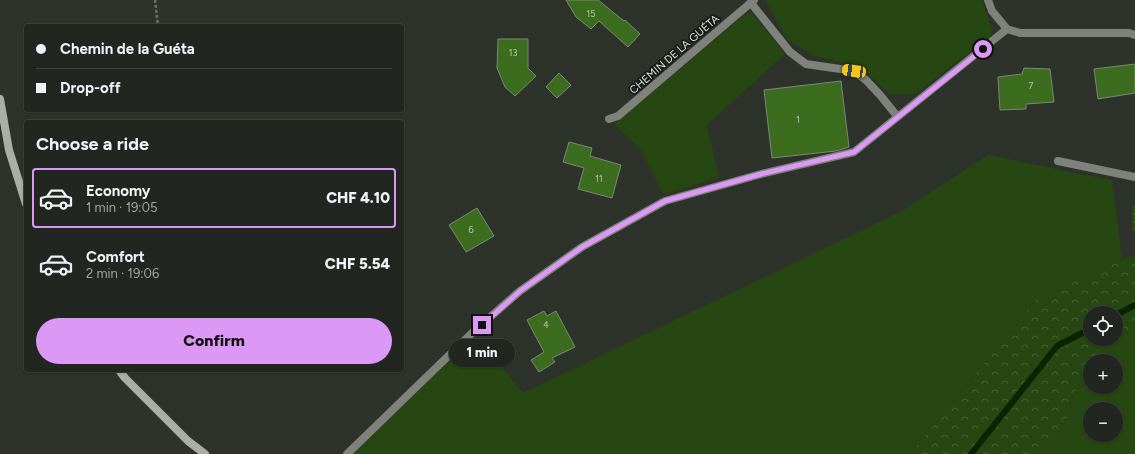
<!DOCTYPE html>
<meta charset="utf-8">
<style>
body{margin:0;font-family:Figtree,sans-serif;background:#2e322d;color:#f1f3f6;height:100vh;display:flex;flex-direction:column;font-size:15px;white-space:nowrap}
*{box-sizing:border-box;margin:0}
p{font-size:13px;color:#a2a5a5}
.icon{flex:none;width:22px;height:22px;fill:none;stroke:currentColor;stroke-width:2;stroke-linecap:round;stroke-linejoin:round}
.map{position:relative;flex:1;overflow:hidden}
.side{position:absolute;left:24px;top:120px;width:380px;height:252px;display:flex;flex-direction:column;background:#222620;border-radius:4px;box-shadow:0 1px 3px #0004,0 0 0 1px #3f433e}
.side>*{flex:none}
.top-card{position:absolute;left:24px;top:24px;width:380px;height:88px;border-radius:4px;box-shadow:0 1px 3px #0004,0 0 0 1px #3f433e;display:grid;align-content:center;height:88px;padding:0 12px;background:#222620}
.fabs{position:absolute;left:1083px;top:306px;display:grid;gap:8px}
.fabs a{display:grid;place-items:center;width:40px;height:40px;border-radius:50%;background:#222620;box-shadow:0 1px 3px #0004,0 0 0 1px #3f433e;font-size:20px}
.end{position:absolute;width:18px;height:18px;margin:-9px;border:5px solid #db99f5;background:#111;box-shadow:0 0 0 2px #111}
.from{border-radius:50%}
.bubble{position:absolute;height:28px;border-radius:14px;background:#222620;box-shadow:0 1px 3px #0004,0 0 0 1px #3f433e;font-size:13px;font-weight:800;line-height:28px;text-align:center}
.car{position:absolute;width:12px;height:24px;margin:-12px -6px;border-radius:5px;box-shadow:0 0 3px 1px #0007;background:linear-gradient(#f5c518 24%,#345 0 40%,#f5c518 0 76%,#345 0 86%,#f5c518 0)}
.top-card b{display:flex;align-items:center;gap:14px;height:38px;font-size:15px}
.top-card b+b{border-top:1px solid #3f433e}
.top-card i{width:10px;height:10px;background:#f1f3f6}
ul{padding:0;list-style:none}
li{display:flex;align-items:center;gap:12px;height:60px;margin:0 8px 6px;padding:0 4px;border:2px solid transparent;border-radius:4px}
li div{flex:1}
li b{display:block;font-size:15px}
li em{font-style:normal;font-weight:800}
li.on{border-color:#db99f5}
li>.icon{width:36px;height:36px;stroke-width:1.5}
h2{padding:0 12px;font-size:18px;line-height:48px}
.cta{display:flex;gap:8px;margin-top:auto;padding:8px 12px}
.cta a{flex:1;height:46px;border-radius:24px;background:#db99f5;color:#111;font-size:16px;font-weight:800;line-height:46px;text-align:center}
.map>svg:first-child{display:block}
</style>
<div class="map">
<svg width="1135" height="454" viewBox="0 0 1135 454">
<defs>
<pattern id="forest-crowns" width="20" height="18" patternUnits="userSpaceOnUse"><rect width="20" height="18" fill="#264612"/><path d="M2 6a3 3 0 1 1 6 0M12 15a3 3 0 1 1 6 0" fill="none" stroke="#456134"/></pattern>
<pattern id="park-dots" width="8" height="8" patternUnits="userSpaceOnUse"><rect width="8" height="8" fill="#264612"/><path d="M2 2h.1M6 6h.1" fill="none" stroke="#456134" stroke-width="1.8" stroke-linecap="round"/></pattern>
</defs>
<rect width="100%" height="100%" fill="#2d332a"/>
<!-- grass -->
<g fill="#264612" fill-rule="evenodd">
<path d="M 768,0 L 982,0 L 993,34 L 915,94 L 890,94 L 859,66 L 814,56 L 788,40 L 766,2 Z"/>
<path d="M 752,13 L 785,54 L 707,125 L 719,177 L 664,195 L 640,149 L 614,124 L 744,15 Z"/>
<path d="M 988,155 L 1112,180 L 1122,259 L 1035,301 L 910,454 L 347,454 L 473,332 L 523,393 L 900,212 Z"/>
<path d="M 1135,325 L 1135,454 L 1041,454 L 1065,423 L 1084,364 ZM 1090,361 L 1116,361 L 1116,387 L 1090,387 ZM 1090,409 L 1116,409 L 1116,435 L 1090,435 Z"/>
</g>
<!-- forest -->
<path fill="url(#forest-crowns)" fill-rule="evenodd" d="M 1135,256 L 1135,325 L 1084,364 L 1065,423 L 1041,454 L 910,454 L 1035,301 L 1122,259 ZM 1090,313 L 1116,313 L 1116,339 L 1090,339 Z"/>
<!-- park -->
<rect fill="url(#park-dots)" x="1132" y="206" width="3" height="24"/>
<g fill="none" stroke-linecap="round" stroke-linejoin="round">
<!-- stream -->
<g stroke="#092300" stroke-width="6">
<path d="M 1116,315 L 1135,305"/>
<path d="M 971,454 L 1057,346 L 1090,329"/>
</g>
</g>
<!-- building -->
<g fill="#3c6d1e" stroke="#7e867b">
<path d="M 566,0 L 598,0 L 624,21 L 625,20 L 640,34 L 628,47 L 599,21 L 591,29 L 576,17 Z"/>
<path d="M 498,39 L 528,39 L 528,68 L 536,76 L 515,96 L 505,87 L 497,68 Z"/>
<path d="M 1135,64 L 1135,93 L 1098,99 L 1094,69 Z"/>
<path d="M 1024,68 L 1050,69 L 1054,102 L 1026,104 L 1026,109 L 1000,110 L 998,77 L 1022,74 Z"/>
<path d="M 559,73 L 571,85 L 557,98 L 546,87 Z"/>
<path d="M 841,81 L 849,147 L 836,151 L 772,158 L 764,90 Z"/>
<path d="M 569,142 L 592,148 L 590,156 L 621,165 L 612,198 L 578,189 L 584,168 L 563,162 Z"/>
<path d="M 477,208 L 494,236 L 466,252 L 449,225 Z"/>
<path d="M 544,311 L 547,316 L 556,311 L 575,347 L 552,358 L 555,362 L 539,372 L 531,360 L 544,352 L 527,320 Z"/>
</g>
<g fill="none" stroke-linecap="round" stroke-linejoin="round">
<!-- path -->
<path stroke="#6a7068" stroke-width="2.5" stroke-dasharray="3 2" stroke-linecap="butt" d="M 155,0 L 158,26"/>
<!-- street -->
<g stroke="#7e817c" stroke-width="8">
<path d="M 988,0 L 992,11 L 1007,29 L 1020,33 L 1129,33 L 1135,35"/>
<path d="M 751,3 L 790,52 L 806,64 L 854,71 L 866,80 L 880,95 L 897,116"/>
<path d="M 609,119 L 618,116 L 754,0"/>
<path d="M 1058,161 L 1135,177"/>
<path d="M 347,454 L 473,332 L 520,291 L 582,247 L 665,201 L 761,174 L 854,152 L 1007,29"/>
</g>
<!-- secondary -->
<g stroke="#a9aea6" stroke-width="8">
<path d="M 0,99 L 9,150 L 26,204"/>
<path d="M 119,370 L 125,378 L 188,441 L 205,454"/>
</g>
</g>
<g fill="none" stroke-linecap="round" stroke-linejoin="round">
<!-- route -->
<path stroke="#db99f5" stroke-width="5" d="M 482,325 L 520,291 L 582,247 L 665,201 L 761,174 L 854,152 L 983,49"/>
</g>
<g text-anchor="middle" stroke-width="3.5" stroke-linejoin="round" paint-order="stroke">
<!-- number labels -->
<g font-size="9" fill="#b7c7af">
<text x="591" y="17">15</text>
<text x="513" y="56">13</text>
<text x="1031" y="89">7</text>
<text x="798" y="123">1</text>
<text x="599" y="182">11</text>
<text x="471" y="233">6</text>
<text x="546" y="328">4</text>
</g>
<!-- street labels -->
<g font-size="11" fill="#e0e5df" stroke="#171a16">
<text transform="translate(674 54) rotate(-41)" y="4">CHEMIN DE LA GUÉTA</text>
</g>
</g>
</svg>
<div class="fabs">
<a><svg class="icon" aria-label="locate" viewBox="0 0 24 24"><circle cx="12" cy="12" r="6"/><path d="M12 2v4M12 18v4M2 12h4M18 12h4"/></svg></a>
<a>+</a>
<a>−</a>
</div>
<i class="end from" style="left:983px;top:49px"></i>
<i class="end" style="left:482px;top:325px"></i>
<div class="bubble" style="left:449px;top:339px;width:66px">1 min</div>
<i class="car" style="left:854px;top:71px;rotate:278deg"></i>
<div class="top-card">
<b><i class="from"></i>Chemin de la Guéta</b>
<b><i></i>Drop-off</b>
</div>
<section class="side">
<h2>Choose a ride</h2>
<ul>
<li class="on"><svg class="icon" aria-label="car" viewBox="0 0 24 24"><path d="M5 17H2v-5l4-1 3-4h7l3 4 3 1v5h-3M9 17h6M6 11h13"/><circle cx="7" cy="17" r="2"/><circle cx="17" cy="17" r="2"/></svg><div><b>Economy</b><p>1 min · 19:05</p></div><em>CHF 4.10</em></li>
<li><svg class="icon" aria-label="car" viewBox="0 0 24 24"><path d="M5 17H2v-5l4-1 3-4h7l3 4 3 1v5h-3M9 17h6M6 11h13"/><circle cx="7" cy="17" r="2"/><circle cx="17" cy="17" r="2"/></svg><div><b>Comfort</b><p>2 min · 19:06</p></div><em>CHF 5.54</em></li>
</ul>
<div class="cta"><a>Confirm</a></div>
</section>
</div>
